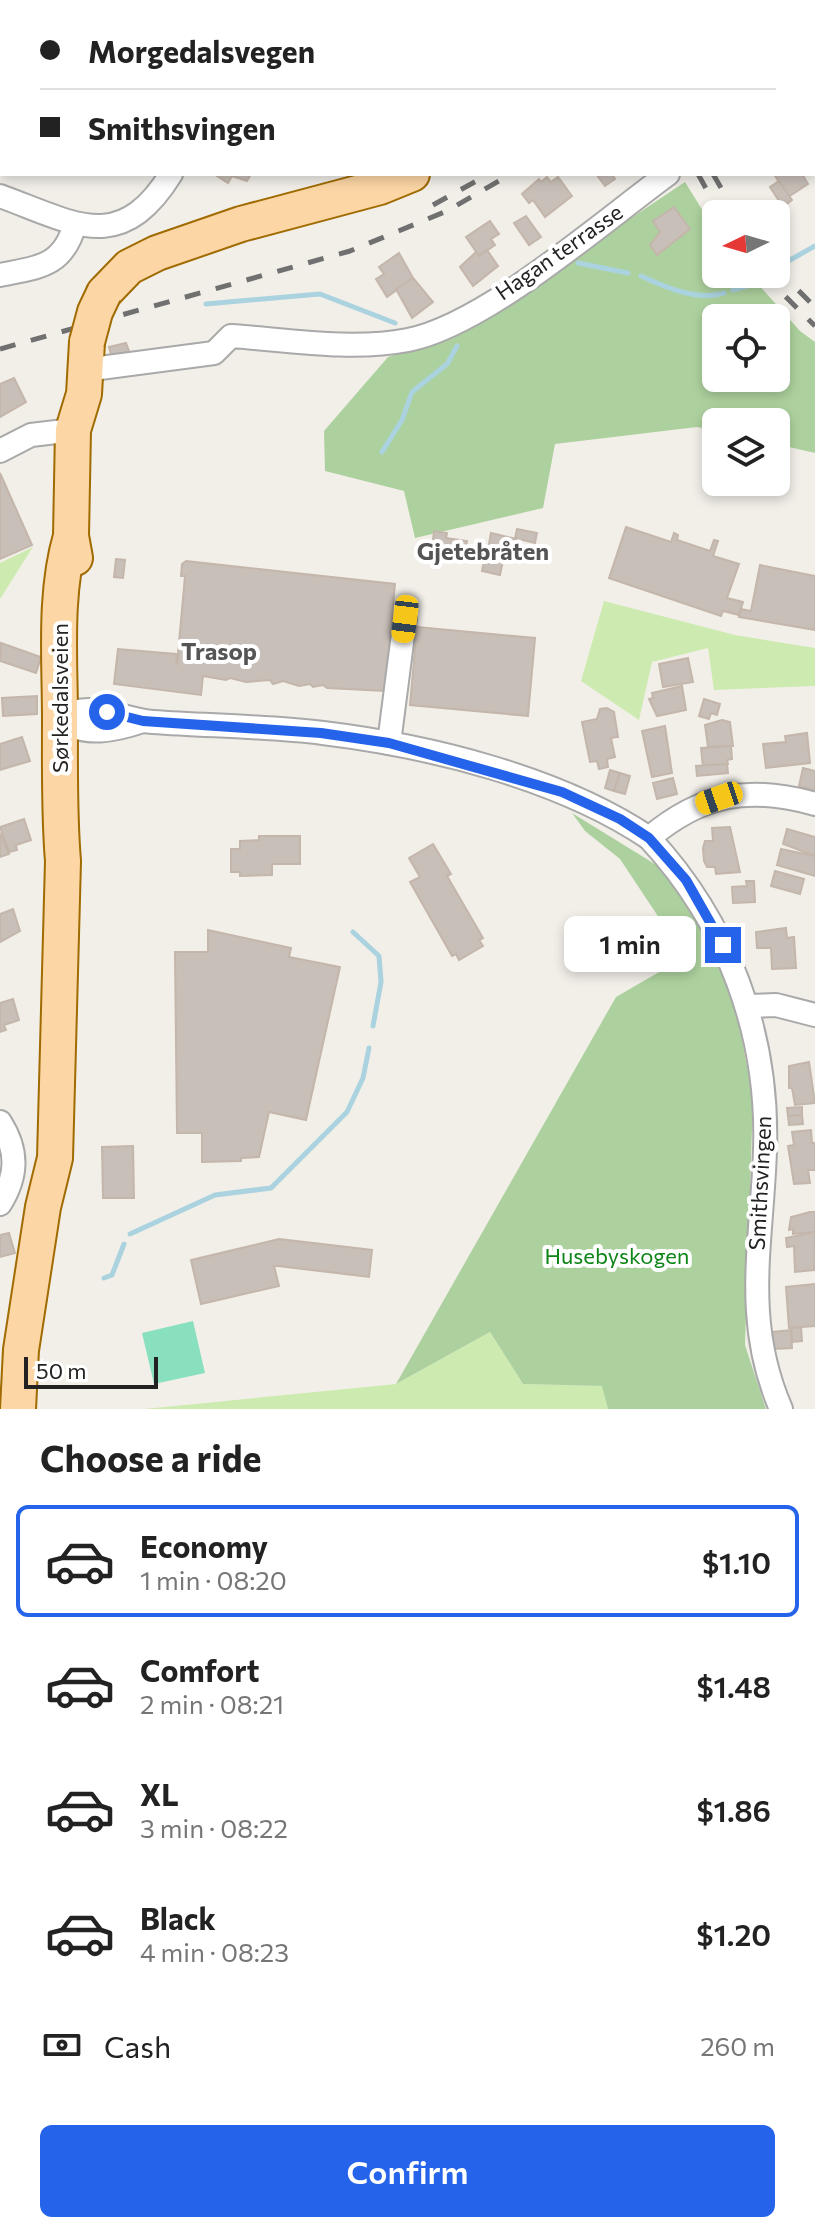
<!DOCTYPE html>
<meta charset="utf-8">
<style>
body{margin:0;font-family:Commissioner,sans-serif;background:#f2f2f2;color:#222;height:100vh;display:flex;flex-direction:column;font-size:30px;white-space:nowrap}
*{box-sizing:border-box;margin:0}
p{font-size:26px;color:#767676}
.icon{flex:none;width:44px;height:44px;fill:none;stroke:currentColor;stroke-width:2;stroke-linecap:round;stroke-linejoin:round}
.map{position:relative;height:1409px;overflow:hidden}
.sheet{display:flex;flex-direction:column;background:#fff;flex:1}
.sheet>*{flex:none}
.banner{position:absolute;left:0px;top:0px;width:816px;height:176px;box-shadow:0 4px 12px #0003;display:grid;align-content:center;height:176px;padding:0 40px;background:#fff}
.needle{width:52px;rotate:265deg}
.fabs{position:absolute;left:702px;top:200px;display:grid;gap:16px}
.fabs a{display:grid;place-items:center;width:88px;height:88px;border-radius:12px;background:#fff;box-shadow:0 4px 12px #0003;font-size:40px}
.scale{position:absolute;left:24px;bottom:20px;width:134px;box-sizing:border-box;padding-left:8px;border:4px solid #222;border-top:0;font-size:22px;line-height:28px;white-space:nowrap;color:#222;-webkit-text-stroke:6px #fff;paint-order:stroke}
.end{position:absolute;width:36px;height:36px;margin:-18px;border:10px solid #2563eb;background:#fff;box-shadow:0 0 0 4px #fff}
.from{border-radius:50%}
.bubble{position:absolute;height:56px;border-radius:12px;background:#fff;box-shadow:0 4px 12px #0003;font-size:26px;font-weight:600;line-height:56px;text-align:center}
.car{position:absolute;width:24px;height:48px;margin:-24px -12px;border-radius:10px;box-shadow:0 0 6px 2px #0007;background:linear-gradient(#f5c518 24%,#345 0 40%,#f5c518 0 76%,#345 0 86%,#f5c518 0)}
.banner b{display:flex;align-items:center;gap:28px;height:76px;font-size:30px}
.banner b+b{border-top:2px solid #e0e0e0}
.banner i{width:20px;height:20px;background:#222}
ul{padding:0;list-style:none}
li{display:flex;align-items:center;gap:24px;height:112px;margin:0 16px 12px;padding:0 24px;border:4px solid transparent;border-radius:12px}
li div{flex:1}
li b{display:block;font-size:30px}
li em{font-style:normal;font-weight:600}
li.current{border-color:#2563eb}
li>.icon{width:72px;height:72px;stroke-width:1.5}
h2{padding:0 40px;font-size:36px;line-height:96px}
.pay{display:flex;align-items:center;gap:20px;height:88px;padding:0 40px;font-size:30px}
.pay p{margin-inline-start:auto}
.button{display:flex;gap:16px;margin-top:auto;padding:16px 40px}
.button a{flex:1;height:92px;border-radius:12px;background:#2563eb;color:#fff;font-size:32px;font-weight:600;line-height:92px;text-align:center}
.map>svg:first-child{display:block}
</style>
<div class="map">
<svg width="815" height="1409" viewBox="0 0 815 1409">
<rect width="100%" height="100%" fill="#f2efe9"/>
<!-- grass -->
<g fill="#cdebb0">
<path d="M 33,547 L 0,599 L 0,563 Z"/>
<path d="M 604,601 L 735,635 L 815,648 L 815,686 L 714,690 L 708,648 L 652,662 L 639,720 L 581,681 Z"/>
<path d="M 490,1332 L 523,1384 L 603,1386 L 608,1409 L 144,1409 L 396,1384 Z"/>
</g>
<!-- forest -->
<g fill="#add19e" fill-rule="evenodd">
<path d="M 685,182 L 716,232 L 716,274 L 749,274 L 800,331 L 815,342 L 815,453 L 776,444 L 776,422 L 716,422 L 716,431 L 697,427 L 555,444 L 543,508 L 415,538 L 404,491 L 325,471 L 324,431 L 388,357 L 467,331 L 553,266 L 586,248 ZM 716,318 L 776,318 L 776,378 L 716,378 Z"/>
<path d="M 572,813 L 671,874 L 731,982 L 753,1098 L 745,1345 L 766,1409 L 608,1409 L 602,1386 L 523,1384 L 490,1332 L 396,1384 L 616,997 L 685,957 L 620,859 L 585,831 Z"/>
</g>
<!-- pitch -->
<path fill="#88e0be" d="M 193,1321 L 205,1373 L 154,1384 L 142,1333 Z"/>
<g fill="none" stroke-linecap="round" stroke-linejoin="round">
<!-- stream -->
<g stroke="#aad3df" stroke-width="5">
<path d="M 790,260 L 815,246"/>
<path d="M 578,263 L 628,273"/>
<path d="M 641,276 C 667,288 697,301 724,293"/>
<path d="M 733,290 L 750,285"/>
<path d="M 206,304 L 320,294 L 395,323"/>
<path d="M 382,452 L 402,420 L 412,392 L 447,364 L 457,346"/>
<path d="M 353,932 L 379,956 L 381,982 L 373,1026"/>
<path d="M 130,1234 L 215,1195 L 271,1188 L 347,1112 L 363,1078 L 369,1048"/>
<path d="M 104,1278 L 112,1275 L 124,1244"/>
</g>
</g>
<!-- building -->
<g fill="#c7bfb8" stroke="#c4b6ab" stroke-width="2">
<path d="M 214,174 L 251,174 L 247,181 L 232,176 L 228,183 Z"/>
<path d="M 596,174 L 612,174 L 615,179 L 605,186 Z"/>
<path d="M 774,174 L 802,174 L 808,184 L 788,197 Z"/>
<path d="M 547,177 L 551,182 L 558,177 L 572,196 L 545,217 L 533,200 L 529,203 L 522,194 L 539,179 L 541,182 Z"/>
<path d="M 779,181 L 792,200 L 783,207 L 770,187 Z"/>
<path d="M 674,207 L 690,229 L 657,255 L 650,245 L 660,232 L 653,221 Z"/>
<path d="M 526,216 L 541,237 L 529,245 L 514,223 Z"/>
<path d="M 490,221 L 499,234 L 491,239 L 495,245 L 479,256 L 466,237 Z"/>
<path d="M 487,250 L 498,266 L 473,286 L 460,267 L 476,252 L 479,256 Z"/>
<path d="M 399,253 L 413,278 L 387,297 L 376,279 L 384,274 L 379,267 Z"/>
<path d="M 413,278 L 433,302 L 412,318 L 396,289 Z"/>
<path d="M 126,343 L 131,356 L 113,361 L 109,347 Z"/>
<path d="M 14,378 L 26,402 L 0,417 L 0,384 Z"/>
<path d="M 0,473 L 32,545 L 0,559 Z"/>
<path d="M 626,527 L 671,542 L 674,533 L 678,535 L 677,540 L 710,551 L 714,540 L 718,541 L 713,556 L 739,564 L 727,598 L 743,602 L 739,615 L 723,611 L 721,616 L 609,578 Z"/>
<path d="M 517,529 L 537,533 L 535,543 L 515,538 Z"/>
<path d="M 434,531 L 447,533 L 446,538 L 467,541 L 465,553 L 432,549 Z"/>
<path d="M 491,533 L 516,539 L 512,557 L 504,555 L 500,575 L 482,571 L 485,557 L 481,556 L 483,548 L 488,549 Z"/>
<path d="M 116,559 L 125,560 L 123,578 L 114,577 Z"/>
<path d="M 186,561 L 395,584 L 385,691 L 327,688 L 323,685 L 313,687 L 310,684 L 299,686 L 283,681 L 273,684 L 270,680 L 246,682 L 230,678 L 226,680 L 203,676 L 201,695 L 114,684 L 118,649 L 176,654 L 177,665 L 185,576 L 181,576 L 182,564 Z"/>
<path d="M 760,565 L 815,576 L 815,630 L 739,617 L 741,609 L 751,611 Z"/>
<path d="M 417,627 L 535,638 L 528,716 L 410,705 Z"/>
<path d="M 1,643 L 41,657 L 36,673 L 0,661 Z"/>
<path d="M 688,658 L 693,682 L 663,687 L 659,664 Z"/>
<path d="M 682,686 L 686,710 L 657,716 L 649,699 L 653,698 L 652,693 Z"/>
<path d="M 37,696 L 37,714 L 3,716 L 2,698 Z"/>
<path d="M 704,699 L 720,704 L 717,715 L 711,713 L 709,719 L 699,716 Z"/>
<path d="M 607,708 L 614,712 L 618,737 L 611,738 L 615,757 L 607,759 L 608,767 L 599,769 L 597,761 L 590,762 L 582,722 L 597,719 L 600,709 Z"/>
<path d="M 722,720 L 730,722 L 733,746 L 708,747 L 705,725 Z"/>
<path d="M 665,726 L 672,773 L 652,777 L 642,731 Z"/>
<path d="M 807,733 L 810,763 L 766,768 L 763,744 L 786,742 L 785,736 Z"/>
<path d="M 22,737 L 30,761 L 0,770 L 0,744 Z"/>
<path d="M 731,746 L 732,759 L 727,760 L 728,764 L 703,767 L 701,748 Z"/>
<path d="M 727,764 L 728,773 L 697,776 L 696,766 Z"/>
<path d="M 803,768 L 815,771 L 815,790 L 799,786 Z"/>
<path d="M 610,770 L 620,773 L 614,791 L 605,788 Z"/>
<path d="M 620,773 L 630,776 L 625,794 L 614,791 Z"/>
<path d="M 673,778 L 677,794 L 657,799 L 653,783 Z"/>
<path d="M 24,819 L 31,840 L 16,845 L 17,850 L 9,852 L 0,827 Z"/>
<path d="M 730,827 L 740,872 L 716,874 L 715,867 L 707,867 L 704,861 L 703,848 L 705,841 L 713,841 L 712,828 Z"/>
<path d="M 787,829 L 815,837 L 815,856 L 783,844 Z"/>
<path d="M 0,833 L 9,854 L 0,857 Z"/>
<path d="M 259,836 L 300,836 L 300,864 L 272,864 L 272,875 L 240,876 L 240,872 L 231,872 L 231,849 L 240,849 L 240,841 L 259,840 Z"/>
<path d="M 433,844 L 451,874 L 447,876 L 483,938 L 479,940 L 483,946 L 459,960 L 456,954 L 452,956 L 410,882 L 420,877 L 409,858 Z"/>
<path d="M 781,849 L 815,856 L 815,876 L 777,865 Z"/>
<path d="M 775,871 L 804,879 L 800,894 L 771,886 Z"/>
<path d="M 746,881 L 754,881 L 755,902 L 733,903 L 732,887 L 747,886 Z"/>
<path d="M 13,909 L 20,931 L 0,942 L 0,914 Z"/>
<path d="M 786,928 L 787,938 L 794,937 L 796,968 L 772,969 L 771,948 L 757,948 L 756,932 Z"/>
<path d="M 208,930 L 291,948 L 289,957 L 340,967 L 306,1120 L 269,1112 L 259,1157 L 241,1158 L 241,1161 L 202,1162 L 202,1133 L 177,1133 L 175,952 L 208,952 Z"/>
<path d="M 13,999 L 19,1020 L 4,1025 L 6,1030 L 0,1032 L 0,1003 Z"/>
<path d="M 809,1062 L 815,1103 L 795,1105 L 792,1088 L 789,1088 L 789,1066 Z"/>
<path d="M 802,1107 L 802,1115 L 788,1116 L 787,1108 Z"/>
<path d="M 802,1115 L 803,1124 L 789,1125 L 788,1116 Z"/>
<path d="M 811,1130 L 812,1143 L 815,1143 L 815,1170 L 808,1170 L 810,1183 L 794,1184 L 788,1146 L 794,1145 L 792,1132 Z"/>
<path d="M 133,1146 L 134,1198 L 103,1198 L 102,1147 Z"/>
<path d="M 810,1212 L 815,1212 L 815,1232 L 793,1234 L 793,1229 L 789,1230 L 791,1217 Z"/>
<path d="M 815,1232 L 814,1270 L 795,1272 L 794,1246 L 787,1247 L 786,1238 Z"/>
<path d="M 9,1233 L 15,1253 L 0,1257 L 0,1235 Z"/>
<path d="M 279,1239 L 372,1250 L 369,1277 L 278,1266 L 274,1266 L 279,1286 L 201,1304 L 191,1260 Z"/>
<path d="M 815,1284 L 815,1326 L 789,1328 L 786,1287 Z"/>
<path d="M 801,1327 L 802,1341 L 792,1342 L 791,1328 Z"/>
<path d="M 791,1330 L 792,1348 L 774,1349 L 772,1332 Z"/>
</g>
<g fill="none" stroke-linecap="round" stroke-linejoin="round">
<!-- street casing -->
<g stroke="#a9a9a9" stroke-width="26">
<g id="street">
<path d="M 253,2 L 253,0"/>
<path d="M 476,2 L 477,0"/>
<path d="M 814,115 L 815,113"/>
<path d="M 0,196 C 74,223 120,256 171,174"/>
<path d="M 0,275 C 39,267 63,267 75,224"/>
<path d="M 100,368 L 214,353 L 231,336 C 288,340 351,351 408,340 C 485,325 602,222 668,174"/>
<path d="M 0,451 L 31,435 L 73,430"/>
<path d="M 143,721 C 116,730 84,738 60,719 C 87,698 124,720 153,722 C 209,726 267,726 323,733 C 430,746 560,778 649,838 C 701,794 749,785 815,804"/>
<path d="M 389,743 L 405,619"/>
<path d="M 649,838 C 728,923 769,1034 765,1150 C 762,1244 742,1319 781,1409"/>
<path d="M 747,1006 L 776,1005 L 815,1015"/>
<path d="M 0,1122 C 18,1150 18,1175 0,1204"/>
</g>
</g>
<!-- primary casing -->
<g stroke="#a06b00" stroke-width="38">
<g id="primary">
<path d="M 599,2 L 600,0"/>
<path d="M 104,293 L 129,267 L 157,253 L 241,224 L 380,187 L 412,174"/>
<path d="M 75,558 L 71,536 L 73,430 L 84,394 L 87,342"/>
<path d="M 18,1409 L 21,1350 L 43,1207 L 55,1158 L 63,861 C 59,814 60,767 60,719 C 60,659 54,594 71,536"/>
</g>
</g>
<!-- street -->
<use href="#street" stroke="#fff" stroke-width="22"/>
<!-- primary -->
<use href="#primary" stroke="#fcd6a4" stroke-width="34"/>
<!-- rail -->
<g stroke="#707070" stroke-width="5" stroke-dasharray="16 16" stroke-linecap="butt">
<path d="M 648,2 L 650,0"/>
<path d="M 663,2 L 664,0"/>
<path d="M 686,2 L 686,0"/>
<path d="M 698,174 L 720,214"/>
<path d="M 713,174 L 736,214"/>
<path d="M 433,205 L 489,174"/>
<path d="M 776,268 L 815,307"/>
<path d="M 763,274 L 815,326"/>
<path d="M 0,349 L 350,251 L 447,211 L 511,174"/>
</g>
<!-- primary-bridge casing -->
<g stroke="#a06b00" stroke-width="38" stroke-linecap="butt">
<path id="primary-bridge" d="M 87,342 L 95,312 L 104,293"/>
</g>
<!-- primary-bridge -->
<use href="#primary-bridge" stroke="#fcd6a4" stroke-width="34"/>
</g>
<g fill="none" stroke-linecap="round" stroke-linejoin="round">
<!-- route -->
<path stroke="#2563eb" stroke-width="10" d="M 107,712 L 143,721 L 321,733 L 389,743 L 562,792 L 620,819 L 649,838 L 686,880 L 723,945"/>
</g>
<g text-anchor="middle" stroke-width="8" stroke-linejoin="round" paint-order="stroke">
<!-- street labels -->
<g font-size="22" fill="#222" stroke="#fff">
<text transform="translate(559 252) rotate(-35)" y="8">Hagan terrasse</text>
<text transform="translate(60 698) rotate(-90)" y="8">Sørkedalsveien</text>
<text transform="translate(760 1183) rotate(-87)" y="8">Smithsvingen</text>
</g>
<!-- park labels -->
<g font-size="22" fill="#0c8416" stroke="#fff">
<text x="617" y="1264">Husebyskogen</text>
</g>
<!-- neighbourhood labels -->
<g font-size="24" font-weight="bold" fill="#555" stroke="#fff">
<text x="483" y="560">Gjetebråten</text>
<text x="219" y="660">Trasop</text>
</g>
</g>
</svg>
<div class="fabs">
<a><svg class="needle" viewBox="-14 -14 28 28"><path d="M0-13l5 13h-10z" fill="#e53935"/><path d="M0 13l5-13h-10z" fill="#767676"/></svg></a>
<a><svg class="icon" aria-label="locate" viewBox="0 0 24 24"><circle cx="12" cy="12" r="6"/><path d="M12 2v4M12 18v4M2 12h4M18 12h4"/></svg></a>
<a><svg class="icon" aria-label="layers" viewBox="0 0 24 24"><path d="M12 4l9 5-9 5-9-5zM3 14l9 5 9-5"/></svg></a>
</div>
<div class="scale">50 m</div>
<i class="end from" style="left:107px;top:712px"></i>
<i class="end" style="left:723px;top:945px"></i>
<div class="bubble" style="left:564px;top:916px;width:132px">1 min</div>
<i class="car" style="left:405px;top:619px;rotate:187deg"></i>
<i class="car" style="left:719px;top:798px;rotate:251deg"></i>
<div class="banner">
<b><i class="from"></i>Morgedalsvegen</b>
<b><i></i>Smithsvingen</b>
</div>
</div>
<section class="sheet">
<h2>Choose a ride</h2>
<ul>
<li class="current"><svg class="icon" aria-label="car" viewBox="0 0 24 24"><path d="M5 17H2v-5l4-1 3-4h7l3 4 3 1v5h-3M9 17h6M6 11h13"/><circle cx="7" cy="17" r="2"/><circle cx="17" cy="17" r="2"/></svg><div><b>Economy</b><p>1 min · 08:20</p></div><em>$1.10</em></li>
<li><svg class="icon" aria-label="car" viewBox="0 0 24 24"><path d="M5 17H2v-5l4-1 3-4h7l3 4 3 1v5h-3M9 17h6M6 11h13"/><circle cx="7" cy="17" r="2"/><circle cx="17" cy="17" r="2"/></svg><div><b>Comfort</b><p>2 min · 08:21</p></div><em>$1.48</em></li>
<li><svg class="icon" aria-label="car" viewBox="0 0 24 24"><path d="M5 17H2v-5l4-1 3-4h7l3 4 3 1v5h-3M9 17h6M6 11h13"/><circle cx="7" cy="17" r="2"/><circle cx="17" cy="17" r="2"/></svg><div><b>XL</b><p>3 min · 08:22</p></div><em>$1.86</em></li>
<li><svg class="icon" aria-label="car" viewBox="0 0 24 24"><path d="M5 17H2v-5l4-1 3-4h7l3 4 3 1v5h-3M9 17h6M6 11h13"/><circle cx="7" cy="17" r="2"/><circle cx="17" cy="17" r="2"/></svg><div><b>Black</b><p>4 min · 08:23</p></div><em>$1.20</em></li>
</ul>
<div class="pay"><svg class="icon" aria-label="cash" viewBox="0 0 24 24"><path d="M3 7h18v10H3z"/><circle cx="12" cy="12" r="2"/></svg>Cash<p>260 m</p></div>
<div class="button"><a>Confirm</a></div>
</section>
